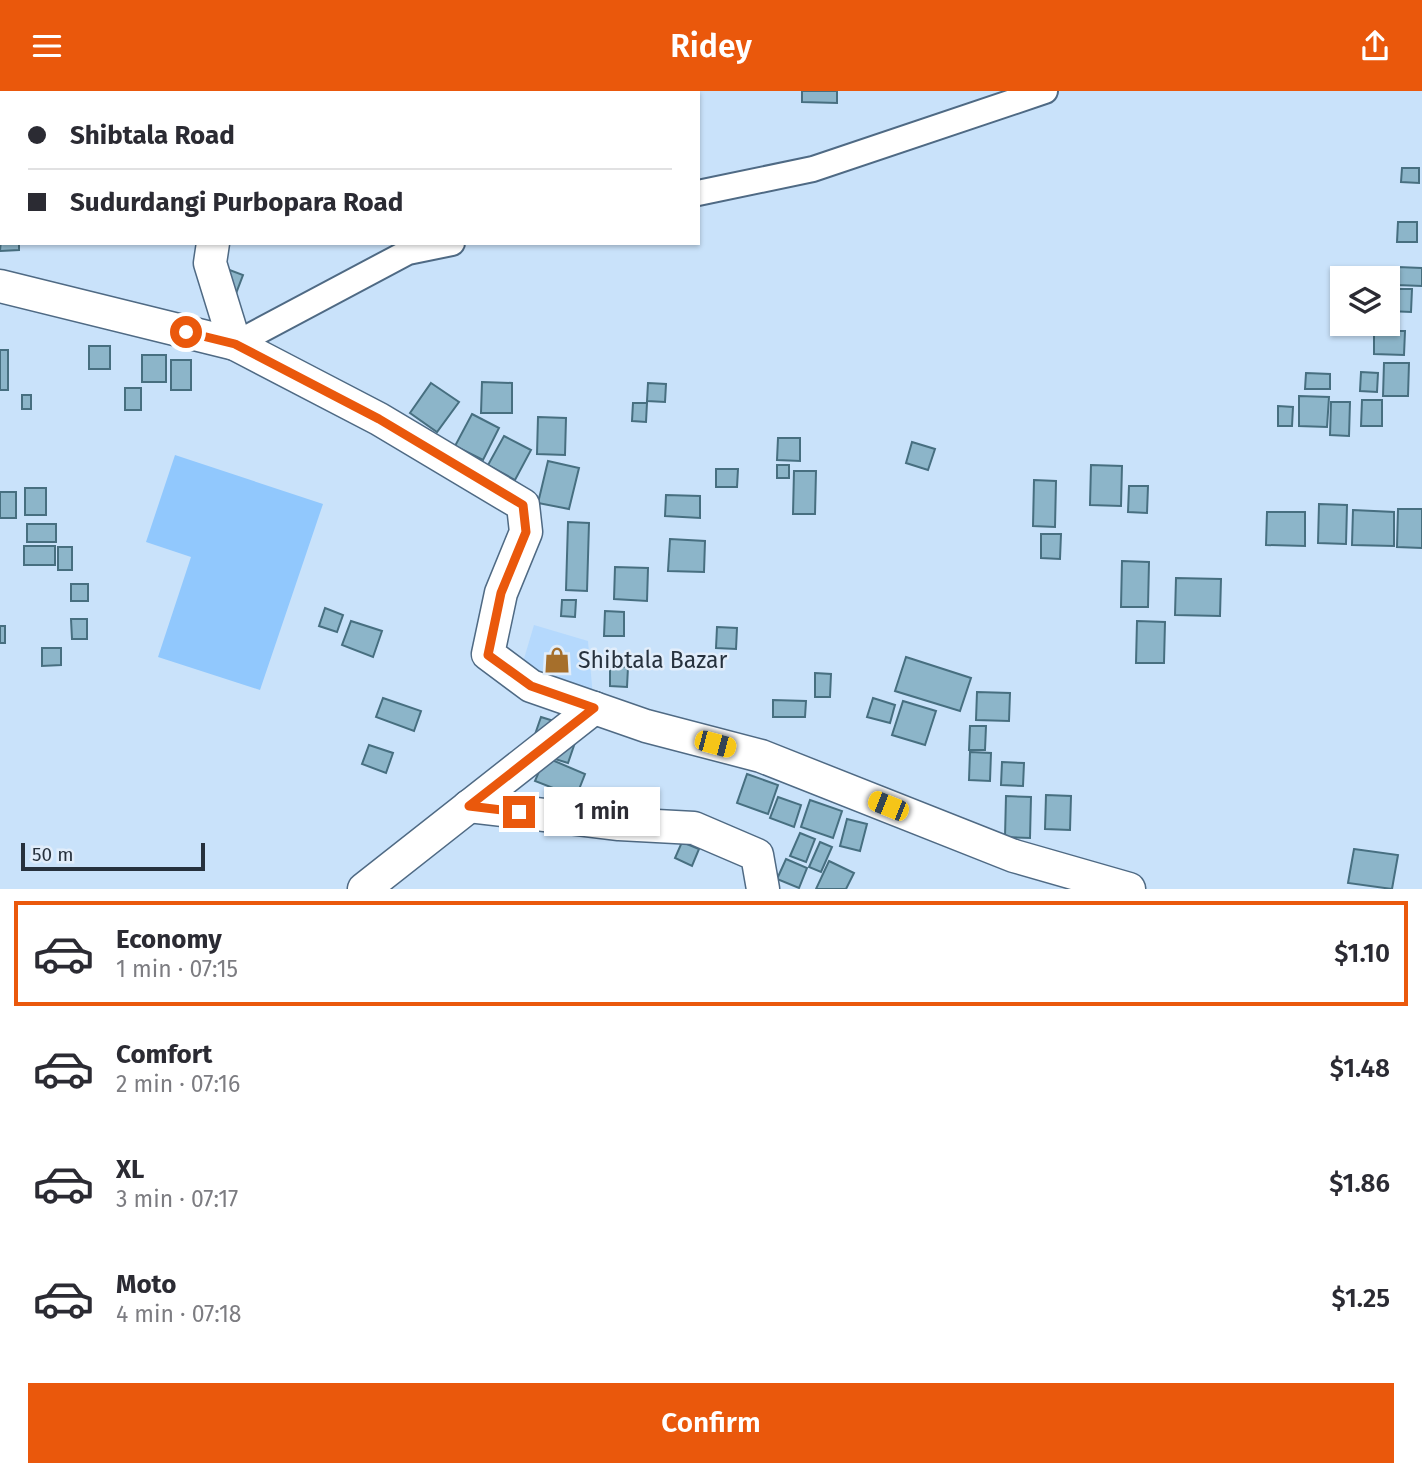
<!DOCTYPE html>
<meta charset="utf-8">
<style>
body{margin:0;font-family:"Fira Sans",sans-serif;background:#f2f2f3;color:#2b2b33;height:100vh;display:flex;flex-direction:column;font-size:26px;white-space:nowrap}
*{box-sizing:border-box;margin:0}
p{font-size:23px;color:#7c7c81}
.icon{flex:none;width:38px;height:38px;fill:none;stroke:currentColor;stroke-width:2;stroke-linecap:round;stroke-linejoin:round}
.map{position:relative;height:798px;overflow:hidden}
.panel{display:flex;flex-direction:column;background:#fff;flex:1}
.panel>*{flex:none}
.top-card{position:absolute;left:0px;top:0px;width:700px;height:154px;box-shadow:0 2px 5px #0004;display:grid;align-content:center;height:154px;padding:0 28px;background:#fff}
.buttons{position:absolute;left:1330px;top:175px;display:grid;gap:14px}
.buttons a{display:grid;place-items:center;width:70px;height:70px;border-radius:0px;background:#fff;box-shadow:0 2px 5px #0004;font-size:35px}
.scale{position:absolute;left:21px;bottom:18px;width:184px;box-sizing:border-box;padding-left:7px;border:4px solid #26313d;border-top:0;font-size:19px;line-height:24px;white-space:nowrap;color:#26313d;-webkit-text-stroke:5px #e1edfa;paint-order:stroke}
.end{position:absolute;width:32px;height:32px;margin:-16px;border:9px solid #ea580c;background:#fff;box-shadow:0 0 0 4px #fff}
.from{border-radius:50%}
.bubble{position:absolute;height:49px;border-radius:0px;background:#fff;box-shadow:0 2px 5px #0004;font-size:23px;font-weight:600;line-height:49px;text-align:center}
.car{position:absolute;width:21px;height:42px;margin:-21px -10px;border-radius:9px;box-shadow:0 0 5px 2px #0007;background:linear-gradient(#f5c518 24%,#345 0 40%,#f5c518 0 76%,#345 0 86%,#f5c518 0)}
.top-card b{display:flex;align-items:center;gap:24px;height:66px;font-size:26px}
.top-card b+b{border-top:2px solid #e1e1e2}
.top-card i{width:18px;height:18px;background:#2b2b33}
ul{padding:12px 0 0;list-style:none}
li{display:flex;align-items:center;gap:21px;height:105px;margin:0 14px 10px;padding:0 14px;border:4px solid transparent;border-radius:0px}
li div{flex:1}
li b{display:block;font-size:26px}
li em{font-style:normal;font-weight:600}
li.active{border-color:#ea580c}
li>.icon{width:63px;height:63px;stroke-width:1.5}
.button{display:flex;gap:14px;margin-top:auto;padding:14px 28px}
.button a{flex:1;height:80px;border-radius:0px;background:#ea580c;color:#fff;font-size:28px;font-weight:600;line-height:80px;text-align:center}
header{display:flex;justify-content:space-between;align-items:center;height:91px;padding:0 28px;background:#ea580c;color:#fff;font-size:32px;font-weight:600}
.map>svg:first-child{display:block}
</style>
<header><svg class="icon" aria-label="menu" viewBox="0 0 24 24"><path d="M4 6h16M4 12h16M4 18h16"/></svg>Ridey<svg class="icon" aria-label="share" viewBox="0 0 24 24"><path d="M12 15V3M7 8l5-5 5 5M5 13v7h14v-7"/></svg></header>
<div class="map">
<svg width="1422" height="798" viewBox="0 0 1422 798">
<rect width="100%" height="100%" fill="#c9e2fa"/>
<!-- built -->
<path fill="#b5d9fd" d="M 534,534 L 588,550 L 594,617 L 518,588 Z"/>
<!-- water -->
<path fill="#91c8fd" d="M 175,364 L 323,413 L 260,599 L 158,566 L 191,466 L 146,451 Z"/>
<!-- building -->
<g fill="#8cb5c9" stroke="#476f80" stroke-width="2">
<path d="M 802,0 L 837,0 L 837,12 L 802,11 Z"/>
<path d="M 1402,77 L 1419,77 L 1419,92 L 1401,91 Z"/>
<path d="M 1398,131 L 1417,131 L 1417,151 L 1397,151 Z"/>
<path d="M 2,138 L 2,152 L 19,152 L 19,159 L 0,160 Z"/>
<path d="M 219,175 L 243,184 L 235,205 Z"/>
<path d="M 1398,176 L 1422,177 L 1422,195 L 1397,194 Z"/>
<path d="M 1388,198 L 1412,198 L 1411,221 L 1388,220 Z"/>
<path d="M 1374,240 L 1405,240 L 1404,264 L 1374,263 Z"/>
<rect x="89" y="255" width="21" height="23"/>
<rect x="0" y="259" width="8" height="40"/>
<rect x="142" y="264" width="24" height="27"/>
<rect x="171" y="269" width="20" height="30"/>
<path d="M 1384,272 L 1409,272 L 1408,305 L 1383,305 Z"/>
<path d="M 1361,281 L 1378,282 L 1377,301 L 1360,300 Z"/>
<path d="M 1306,282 L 1330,283 L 1330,298 L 1305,298 Z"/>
<path d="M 482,291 L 512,292 L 512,322 L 481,322 Z"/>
<path d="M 431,292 L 459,311 L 437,341 L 410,322 Z"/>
<path d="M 648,292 L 666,293 L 665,311 L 647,310 Z"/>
<rect x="125" y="297" width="16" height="22"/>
<rect x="22" y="304" width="9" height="14"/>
<path d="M 1299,305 L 1329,306 L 1327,336 L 1299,335 Z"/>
<path d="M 1362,309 L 1382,309 L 1382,335 L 1361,335 Z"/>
<path d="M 1331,311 L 1350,311 L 1349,345 L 1330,344 Z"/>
<path d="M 633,312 L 647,312 L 646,331 L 632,330 Z"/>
<path d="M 1278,315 L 1293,316 L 1292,335 L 1278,335 Z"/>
<path d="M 472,323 L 499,337 L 483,369 L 455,355 Z"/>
<path d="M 538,326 L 566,327 L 565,364 L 537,363 Z"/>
<path d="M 504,345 L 531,359 L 515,389 L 488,374 Z"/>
<path d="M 778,347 L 800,347 L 800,370 L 777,369 Z"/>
<path d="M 912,351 L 935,358 L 928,379 L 906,372 Z"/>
<path d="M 548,370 L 579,377 L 569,418 L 538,412 Z"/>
<rect x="777" y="374" width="12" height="13"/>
<path d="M 1091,374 L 1122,375 L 1121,415 L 1090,414 Z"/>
<path d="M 716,378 L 738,378 L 737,396 L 716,396 Z"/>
<path d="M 794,380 L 816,380 L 815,423 L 793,423 Z"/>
<path d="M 1034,389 L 1056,390 L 1055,436 L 1033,435 Z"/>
<path d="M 1129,395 L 1148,395 L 1147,422 L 1128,421 Z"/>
<rect x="25" y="397" width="21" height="27"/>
<rect x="0" y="401" width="16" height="26"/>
<path d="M 666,404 L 700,405 L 700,427 L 665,425 Z"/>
<path d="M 1319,413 L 1347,414 L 1346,453 L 1318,452 Z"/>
<path d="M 1398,418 L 1422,418 L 1422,457 L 1397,456 Z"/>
<path d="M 1353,419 L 1394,421 L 1394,455 L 1352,454 Z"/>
<path d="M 1267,421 L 1305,421 L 1305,455 L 1266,454 Z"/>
<path d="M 568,431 L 589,432 L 587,500 L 566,499 Z"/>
<rect x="27" y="433" width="29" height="18"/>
<path d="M 1041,443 L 1061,443 L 1060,468 L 1041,467 Z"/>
<path d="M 670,448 L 705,450 L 704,481 L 668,480 Z"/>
<rect x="24" y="455" width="31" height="19"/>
<rect x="58" y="456" width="14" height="23"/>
<path d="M 1122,470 L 1149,471 L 1148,516 L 1121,516 Z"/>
<path d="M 615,476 L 648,477 L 647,510 L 614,508 Z"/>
<path d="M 1176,487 L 1221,488 L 1220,525 L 1175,524 Z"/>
<rect x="71" y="493" width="17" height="17"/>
<path d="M 562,509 L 576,509 L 575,526 L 561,525 Z"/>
<path d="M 325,517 L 343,524 L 337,541 L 319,535 Z"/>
<path d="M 605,520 L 624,521 L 624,545 L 604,545 Z"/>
<path d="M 71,528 L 87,528 L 87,548 L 72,548 Z"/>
<path d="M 351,530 L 382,540 L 373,566 L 342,554 Z"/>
<path d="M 1137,530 L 1165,531 L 1164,572 L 1136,572 Z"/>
<rect x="0" y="535" width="5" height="17"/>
<path d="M 717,536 L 737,537 L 736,558 L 716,557 Z"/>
<path d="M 42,557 L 61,557 L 61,574 L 42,575 Z"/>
<path d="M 906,566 L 971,587 L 960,620 L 895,600 Z"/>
<path d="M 610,576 L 628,576 L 627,596 L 610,595 Z"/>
<path d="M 815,582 L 831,583 L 830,606 L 815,606 Z"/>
<path d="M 977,601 L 1010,602 L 1009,630 L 976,629 Z"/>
<path d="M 383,607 L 421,620 L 414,640 L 376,626 Z"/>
<path d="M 873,607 L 895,614 L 890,632 L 867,626 Z"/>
<path d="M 773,609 L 806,610 L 805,626 L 773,626 Z"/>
<path d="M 903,610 L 936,620 L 925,654 L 892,644 Z"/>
<path d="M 541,626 L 560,632 L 531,655 Z"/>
<path d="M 970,635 L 986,635 L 985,659 L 969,659 Z"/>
<path d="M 579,640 L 568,672 L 555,668 Z"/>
<path d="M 369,654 L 393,662 L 386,682 L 362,673 Z"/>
<path d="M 970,661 L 991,662 L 990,690 L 969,689 Z"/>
<path d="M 545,666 L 585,683 L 576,706 L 535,690 Z"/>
<path d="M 1002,671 L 1024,672 L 1023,695 L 1001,694 Z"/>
<path d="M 747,683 L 778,694 L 768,723 L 737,712 Z"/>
<path d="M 1046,704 L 1071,705 L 1070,739 L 1045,738 Z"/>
<path d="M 1006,705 L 1031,706 L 1030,747 L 1005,746 Z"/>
<path d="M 778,706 L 801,714 L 794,736 L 770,727 Z"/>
<path d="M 810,709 L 842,720 L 833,747 L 801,736 Z"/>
<path d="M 847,728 L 867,733 L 860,760 L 840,755 Z"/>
<path d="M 800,742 L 815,748 L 806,771 L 790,765 Z"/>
<path d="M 682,751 L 699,758 L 692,775 L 675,767 Z"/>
<path d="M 820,751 L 832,756 L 821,781 L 809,776 Z"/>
<path d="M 1354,758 L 1398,764 L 1392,798 L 1348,792 Z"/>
<path d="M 786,768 L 807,777 L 799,797 L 777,788 Z"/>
<path d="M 829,770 L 854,782 L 846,798 L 816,798 Z"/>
</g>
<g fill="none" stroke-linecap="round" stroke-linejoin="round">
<!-- minor casing -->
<g stroke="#4f6a84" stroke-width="28">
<g id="minor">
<path d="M 698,102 L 813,78 L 1045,0"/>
<path d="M 235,253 L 408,161 L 452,152"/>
</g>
</g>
<!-- tertiary casing -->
<g stroke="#4f6a84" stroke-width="35">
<g id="tertiary">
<path d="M 235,2 L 236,0"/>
<path d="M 213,152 L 210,172 L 235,253 L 379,328 L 523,414 L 526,441 L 501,502 L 488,563 L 531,595 L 646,635 L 761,665 L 1014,765 L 1129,798"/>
<path d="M 0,195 L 235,253"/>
<path d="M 469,715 L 619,733 L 694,737 L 757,764 L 763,798"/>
<path d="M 364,798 L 594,617"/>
</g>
</g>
<!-- minor -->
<use href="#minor" stroke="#fff" stroke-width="24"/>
<!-- tertiary -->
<use href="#tertiary" stroke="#fff" stroke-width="32"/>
</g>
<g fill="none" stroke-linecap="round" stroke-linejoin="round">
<!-- route -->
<path stroke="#ea580c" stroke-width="9" d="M 186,241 L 235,253 L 379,328 L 523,414 L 526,441 L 501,502 L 488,564 L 531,595 L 594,617 L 469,715 L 519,721"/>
</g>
<!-- icons -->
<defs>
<g id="shop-bare" transform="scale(2.1)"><path d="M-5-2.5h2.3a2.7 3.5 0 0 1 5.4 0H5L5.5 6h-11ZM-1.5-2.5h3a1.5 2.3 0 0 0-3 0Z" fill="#a66f2b" stroke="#e1edfa" stroke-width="2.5" paint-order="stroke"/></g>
</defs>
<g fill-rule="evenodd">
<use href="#shop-bare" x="557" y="569"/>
</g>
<g text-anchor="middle" stroke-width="5" stroke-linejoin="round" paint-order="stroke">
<!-- poi labels -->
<g font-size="23" fill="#26313d" stroke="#e1edfa" text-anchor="start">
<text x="578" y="577">Shibtala Bazar</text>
</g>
</g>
</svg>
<div class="buttons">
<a><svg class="icon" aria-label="layers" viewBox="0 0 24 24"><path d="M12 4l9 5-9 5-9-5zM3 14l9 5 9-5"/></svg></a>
</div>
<div class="scale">50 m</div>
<i class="end from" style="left:186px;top:241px"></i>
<i class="end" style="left:519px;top:721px"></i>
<div class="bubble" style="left:544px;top:696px;width:116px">1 min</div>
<i class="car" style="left:715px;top:653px;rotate:105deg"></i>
<i class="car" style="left:888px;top:715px;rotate:292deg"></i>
<div class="top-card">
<b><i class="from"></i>Shibtala Road</b>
<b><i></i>Sudurdangi Purbopara Road</b>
</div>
</div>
<section class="panel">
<ul>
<li class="active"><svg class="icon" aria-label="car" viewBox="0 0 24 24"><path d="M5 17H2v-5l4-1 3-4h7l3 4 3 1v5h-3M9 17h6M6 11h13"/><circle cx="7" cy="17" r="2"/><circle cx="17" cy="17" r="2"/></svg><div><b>Economy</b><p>1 min · 07:15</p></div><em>$1.10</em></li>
<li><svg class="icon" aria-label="car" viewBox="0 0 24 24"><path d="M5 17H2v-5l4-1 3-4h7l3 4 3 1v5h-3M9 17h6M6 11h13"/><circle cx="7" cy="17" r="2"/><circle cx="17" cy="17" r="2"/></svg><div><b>Comfort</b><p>2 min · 07:16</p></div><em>$1.48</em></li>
<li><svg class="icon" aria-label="car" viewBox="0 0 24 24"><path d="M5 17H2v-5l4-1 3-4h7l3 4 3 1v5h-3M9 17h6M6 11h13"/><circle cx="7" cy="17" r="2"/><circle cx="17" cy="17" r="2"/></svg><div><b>XL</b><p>3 min · 07:17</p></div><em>$1.86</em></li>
<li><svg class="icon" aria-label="car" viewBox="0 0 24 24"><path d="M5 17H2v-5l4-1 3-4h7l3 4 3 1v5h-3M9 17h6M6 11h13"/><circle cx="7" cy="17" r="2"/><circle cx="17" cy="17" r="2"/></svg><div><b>Moto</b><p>4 min · 07:18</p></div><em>$1.25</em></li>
</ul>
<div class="button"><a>Confirm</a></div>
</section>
